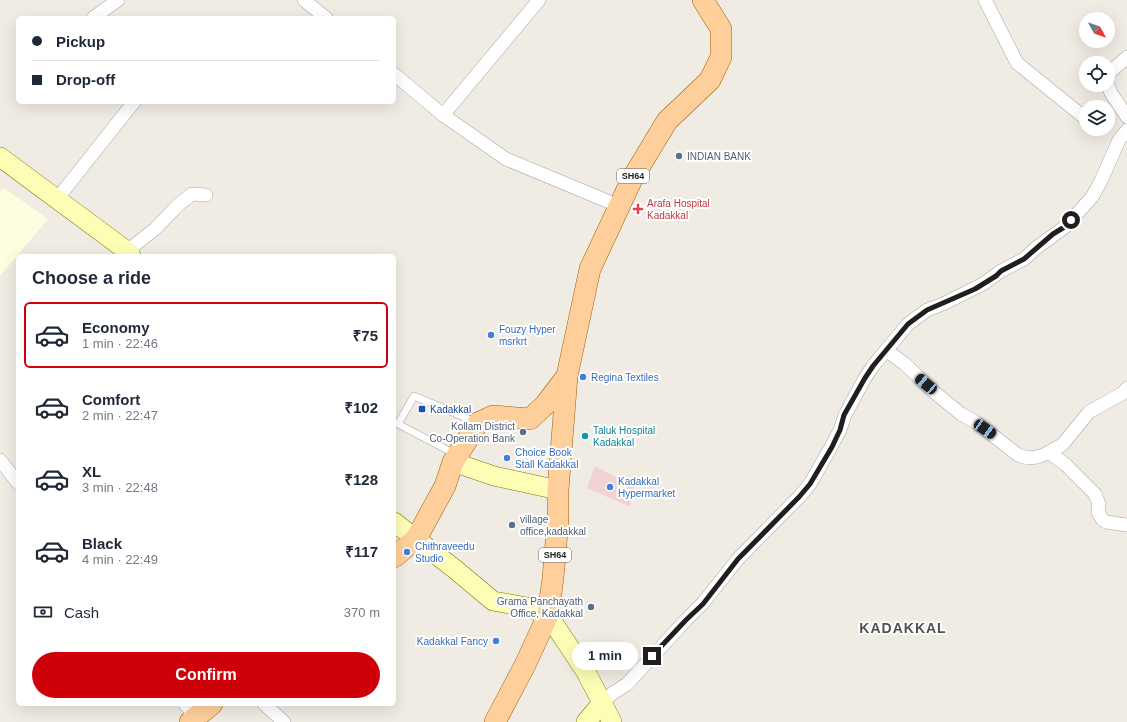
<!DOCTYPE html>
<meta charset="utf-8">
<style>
body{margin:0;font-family:Arial,sans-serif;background:#f6f6f7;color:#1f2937;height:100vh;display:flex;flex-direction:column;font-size:15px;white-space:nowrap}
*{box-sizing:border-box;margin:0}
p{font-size:13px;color:#747a83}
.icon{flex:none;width:22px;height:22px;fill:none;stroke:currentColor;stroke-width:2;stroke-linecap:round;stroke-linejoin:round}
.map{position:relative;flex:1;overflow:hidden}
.sheet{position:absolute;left:16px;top:254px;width:380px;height:452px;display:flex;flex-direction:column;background:#fff;border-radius:6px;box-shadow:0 4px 16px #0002}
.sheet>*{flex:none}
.hud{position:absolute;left:16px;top:16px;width:380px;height:88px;border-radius:6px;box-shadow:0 4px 16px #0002;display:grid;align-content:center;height:88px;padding:0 16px;background:#fff}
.needle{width:26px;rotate:130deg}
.tools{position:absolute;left:1079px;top:12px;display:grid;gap:8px}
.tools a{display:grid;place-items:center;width:36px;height:36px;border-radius:50%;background:#fff;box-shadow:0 4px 16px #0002;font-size:20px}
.end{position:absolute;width:18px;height:18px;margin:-9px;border:5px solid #1f1f1f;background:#fff;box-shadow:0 0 0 2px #fff}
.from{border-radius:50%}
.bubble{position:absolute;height:28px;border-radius:14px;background:#fff;box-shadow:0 4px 16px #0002;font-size:13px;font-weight:600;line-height:28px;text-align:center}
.car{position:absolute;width:12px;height:24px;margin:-12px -6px;border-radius:5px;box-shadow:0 0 3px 1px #0007;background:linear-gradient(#222 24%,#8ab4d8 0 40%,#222 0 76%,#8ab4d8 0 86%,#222 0)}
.hud b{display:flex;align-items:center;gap:14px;height:38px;font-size:15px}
.hud b+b{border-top:1px solid #e0e1e3}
.hud i{width:10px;height:10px;background:#1f2937}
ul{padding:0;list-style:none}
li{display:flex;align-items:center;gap:12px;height:66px;margin:0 8px 6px;padding:0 8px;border:2px solid transparent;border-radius:6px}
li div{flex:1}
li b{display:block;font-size:15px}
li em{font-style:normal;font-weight:600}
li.current{border-color:#ce000a}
li>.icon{width:36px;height:36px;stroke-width:1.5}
h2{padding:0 16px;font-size:18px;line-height:48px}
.pay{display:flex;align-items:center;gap:10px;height:44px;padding:0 16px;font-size:15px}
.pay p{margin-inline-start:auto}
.button{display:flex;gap:8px;margin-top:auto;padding:8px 16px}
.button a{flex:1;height:46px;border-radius:24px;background:#ce000a;color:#fff;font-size:16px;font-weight:600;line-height:46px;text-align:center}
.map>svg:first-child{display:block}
</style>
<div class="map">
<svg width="1127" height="722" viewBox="0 0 1127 722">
<rect width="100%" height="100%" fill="#f0ece4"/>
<!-- commercial -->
<path fill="#f2d3d3" d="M 595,466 L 634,487 L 630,507 L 587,488 Z"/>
<!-- education -->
<path fill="#fffddf" d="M 4,188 L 48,219 L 0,276 L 0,192 Z"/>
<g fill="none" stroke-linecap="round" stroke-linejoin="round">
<!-- lane casing -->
<g stroke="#a6a6a6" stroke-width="8">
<path id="lane" d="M 455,454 L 398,424 L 414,396 L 476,422"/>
</g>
<!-- street casing -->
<g stroke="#a6a6a6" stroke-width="14">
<g id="street">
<path d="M 304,0 L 326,18"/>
<path d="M 985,0 L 1017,63 L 1085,118 L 1086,118"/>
<path d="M 93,18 L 118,0"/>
<path d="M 394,74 L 443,115 L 506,159 L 619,206"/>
<path d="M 1108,74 L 1127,57"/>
<path d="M 1108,85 L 1111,93 L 1127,117"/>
<path d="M 443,115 L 539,0"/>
<path d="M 57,199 L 134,102"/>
<path d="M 127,251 L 155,229 L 179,204 L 192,194 L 206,195"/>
<path d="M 886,350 L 905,364 L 934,392 L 961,414 L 977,423 L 1018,455 C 1029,460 1039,458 1049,452 L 1066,465 L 1095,494 L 1099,504 L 1098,512 L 1102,519 L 1106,522 L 1127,525"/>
<path d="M 1049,452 L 1062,445 L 1089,412 L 1123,393 L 1127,388"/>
<path d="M 0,460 L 18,483"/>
<path d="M 602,703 L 613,693 L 627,684 L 686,620 L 703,603 L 738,559 L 799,497 L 810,484 L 831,447 L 840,430 L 845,415 L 865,378 L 873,366 L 908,324 L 927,310 L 943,304 L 983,284 L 1001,271 L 1024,259 L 1036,248 L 1066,226 L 1092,197 L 1100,183 L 1119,140 L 1127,130"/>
<path d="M 185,704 L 196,717"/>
<path d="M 264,704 L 284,722"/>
</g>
</g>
<!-- secondary casing -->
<g stroke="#747c00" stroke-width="20">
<g id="secondary">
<path d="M 0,157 L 127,251 L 131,256"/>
<path d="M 453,462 L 494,476 L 558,490"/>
<path d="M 394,522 L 456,570 L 493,601 L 527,607 L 548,615 L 586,672 L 612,722"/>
<path d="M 586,722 L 602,703"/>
</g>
</g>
<!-- primary casing -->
<g stroke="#9a5f00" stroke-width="22">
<g id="primary">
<path d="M 394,557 L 416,539 L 445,486 L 453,462 L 478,423 L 493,416 L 530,419 L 545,405 L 567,376"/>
<path d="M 190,722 L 212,704"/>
<path d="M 495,722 L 525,665 L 548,615 L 553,578 L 558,520 L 558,490 L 567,376 L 590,269 L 632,179 L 667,121 L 710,80 L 721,57 L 721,29 L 703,0"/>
</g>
</g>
<!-- lane -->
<use href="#lane" stroke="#fff" stroke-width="7"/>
<!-- street -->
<use href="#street" stroke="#fff" stroke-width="13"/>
<!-- secondary -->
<use href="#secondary" stroke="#fdfdb6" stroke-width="19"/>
<!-- primary -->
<use href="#primary" stroke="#ffcf9b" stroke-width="21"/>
</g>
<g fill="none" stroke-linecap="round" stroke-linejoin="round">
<!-- route -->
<path stroke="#1f1f1f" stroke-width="5" d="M 652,656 L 686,620 L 703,604 L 738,559 L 799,497 L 810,484 L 832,447 L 840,430 L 844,415 L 865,378 L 873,366 L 908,324 L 927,310 L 975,289 L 996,276 L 1001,271 L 1024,259 L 1053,234 L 1066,226 L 1071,220"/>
</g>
<!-- markers -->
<g fill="#5c6f8a" stroke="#fff" stroke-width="1.5">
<circle cx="679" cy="156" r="4"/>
<circle cx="523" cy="432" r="4"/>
<circle cx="512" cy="525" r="4"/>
<circle cx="591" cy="607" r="4"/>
</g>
<path fill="#e0444e" stroke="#fff" stroke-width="1.5" d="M636 203h4v4h4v4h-4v4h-4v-4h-4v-4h4z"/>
<g fill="#3f7fe0" stroke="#fff" stroke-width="1.5">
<circle cx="491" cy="335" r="4"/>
<circle cx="583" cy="377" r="4"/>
<circle cx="507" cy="458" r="4"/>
<circle cx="610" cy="487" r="4"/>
<circle cx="407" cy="552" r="4"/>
<circle cx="496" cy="641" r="4"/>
</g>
<rect fill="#1a4fb4" stroke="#fff" stroke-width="1.5" x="418" y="405" width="8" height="8" rx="2"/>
<circle fill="#0f9aa8" stroke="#fff" stroke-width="1.5" cx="585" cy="436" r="4"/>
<g text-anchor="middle" stroke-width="4" stroke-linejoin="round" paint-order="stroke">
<!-- shield labels -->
<g fill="#fff" stroke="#626262" stroke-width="1">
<rect x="617" y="169" width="32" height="14" rx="3"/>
<rect x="539" y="548" width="32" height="14" rx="3"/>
</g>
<g font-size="9" font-weight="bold" fill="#1f1f1f">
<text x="633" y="179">SH64</text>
<text x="555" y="558">SH64</text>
</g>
<!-- service labels -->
<g font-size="10" fill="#4e5e75" stroke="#fff" text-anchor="start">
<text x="687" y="160">INDIAN BANK</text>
<text x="515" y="430" text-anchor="end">Kollam District<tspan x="515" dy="12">Co-Operation Bank</tspan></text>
<text x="520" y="523">village<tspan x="520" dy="12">office,kadakkal</tspan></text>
<text x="583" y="605" text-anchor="end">Grama Panchayath<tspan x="583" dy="12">Office, Kadakkal</tspan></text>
</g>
<!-- health labels -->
<g font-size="10" fill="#be3a42" stroke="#fff" text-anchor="start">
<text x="647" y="207">Arafa Hospital<tspan x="647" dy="12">Kadakkal</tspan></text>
</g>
<!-- shop labels -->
<g font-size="10" fill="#366cbe" stroke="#fff" text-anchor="start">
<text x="499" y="333">Fouzy Hyper<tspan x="499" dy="12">msrkrt</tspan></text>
<text x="591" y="381">Regina Textiles</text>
<text x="515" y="456">Choice Book<tspan x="515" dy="12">Stall Kadakkal</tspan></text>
<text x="618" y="485">Kadakkal<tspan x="618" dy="12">Hypermarket</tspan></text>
<text x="415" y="550">Chithraveedu<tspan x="415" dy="12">Studio</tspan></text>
<text x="488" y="645" text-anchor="end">Kadakkal Fancy</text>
</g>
<!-- transit labels -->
<g font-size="10" fill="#164399" stroke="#fff" text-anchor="start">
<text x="430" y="413">Kadakkal</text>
</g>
<!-- culture labels -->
<g font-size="10" fill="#0d838f" stroke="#fff" text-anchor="start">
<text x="593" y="434">Taluk Hospital<tspan x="593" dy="12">Kadakkal</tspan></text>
</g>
<!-- district labels -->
<g font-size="14" font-weight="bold" letter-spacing="1" fill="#525252" stroke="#fff">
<text x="903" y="633">KADAKKAL</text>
</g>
</g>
</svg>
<div class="tools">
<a><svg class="needle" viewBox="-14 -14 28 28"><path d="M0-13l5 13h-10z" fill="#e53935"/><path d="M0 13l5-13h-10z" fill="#747a83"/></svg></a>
<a><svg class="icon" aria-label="locate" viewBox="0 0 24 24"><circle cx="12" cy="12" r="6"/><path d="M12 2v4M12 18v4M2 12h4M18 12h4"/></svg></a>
<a><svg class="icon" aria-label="layers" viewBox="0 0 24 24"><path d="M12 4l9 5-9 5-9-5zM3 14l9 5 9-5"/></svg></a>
</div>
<i class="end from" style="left:1071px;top:220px"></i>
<i class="end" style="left:652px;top:656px"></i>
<div class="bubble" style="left:572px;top:642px;width:66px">1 min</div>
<i class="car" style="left:926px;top:384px;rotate:310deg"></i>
<i class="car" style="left:985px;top:429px;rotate:125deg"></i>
<div class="hud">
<b><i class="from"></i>Pickup</b>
<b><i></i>Drop-off</b>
</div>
<section class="sheet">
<h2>Choose a ride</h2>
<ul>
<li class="current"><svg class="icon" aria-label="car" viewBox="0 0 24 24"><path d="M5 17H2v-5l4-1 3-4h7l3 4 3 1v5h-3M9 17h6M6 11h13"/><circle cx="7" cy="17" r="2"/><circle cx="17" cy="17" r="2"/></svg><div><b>Economy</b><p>1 min · 22:46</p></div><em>₹75</em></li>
<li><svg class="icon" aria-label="car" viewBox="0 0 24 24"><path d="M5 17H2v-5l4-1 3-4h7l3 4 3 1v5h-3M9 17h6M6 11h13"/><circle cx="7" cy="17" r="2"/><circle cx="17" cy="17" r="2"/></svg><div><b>Comfort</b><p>2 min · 22:47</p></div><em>₹102</em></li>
<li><svg class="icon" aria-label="car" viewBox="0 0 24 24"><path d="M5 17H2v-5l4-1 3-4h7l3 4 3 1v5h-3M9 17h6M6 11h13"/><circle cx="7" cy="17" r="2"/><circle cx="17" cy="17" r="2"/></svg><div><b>XL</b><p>3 min · 22:48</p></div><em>₹128</em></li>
<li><svg class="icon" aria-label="car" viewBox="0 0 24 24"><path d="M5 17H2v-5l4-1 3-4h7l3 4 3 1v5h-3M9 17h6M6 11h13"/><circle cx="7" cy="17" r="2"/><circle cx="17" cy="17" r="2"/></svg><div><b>Black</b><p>4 min · 22:49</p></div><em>₹117</em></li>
</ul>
<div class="pay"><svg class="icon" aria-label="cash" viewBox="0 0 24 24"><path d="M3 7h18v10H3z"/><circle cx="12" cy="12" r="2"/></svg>Cash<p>370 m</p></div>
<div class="button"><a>Confirm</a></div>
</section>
</div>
